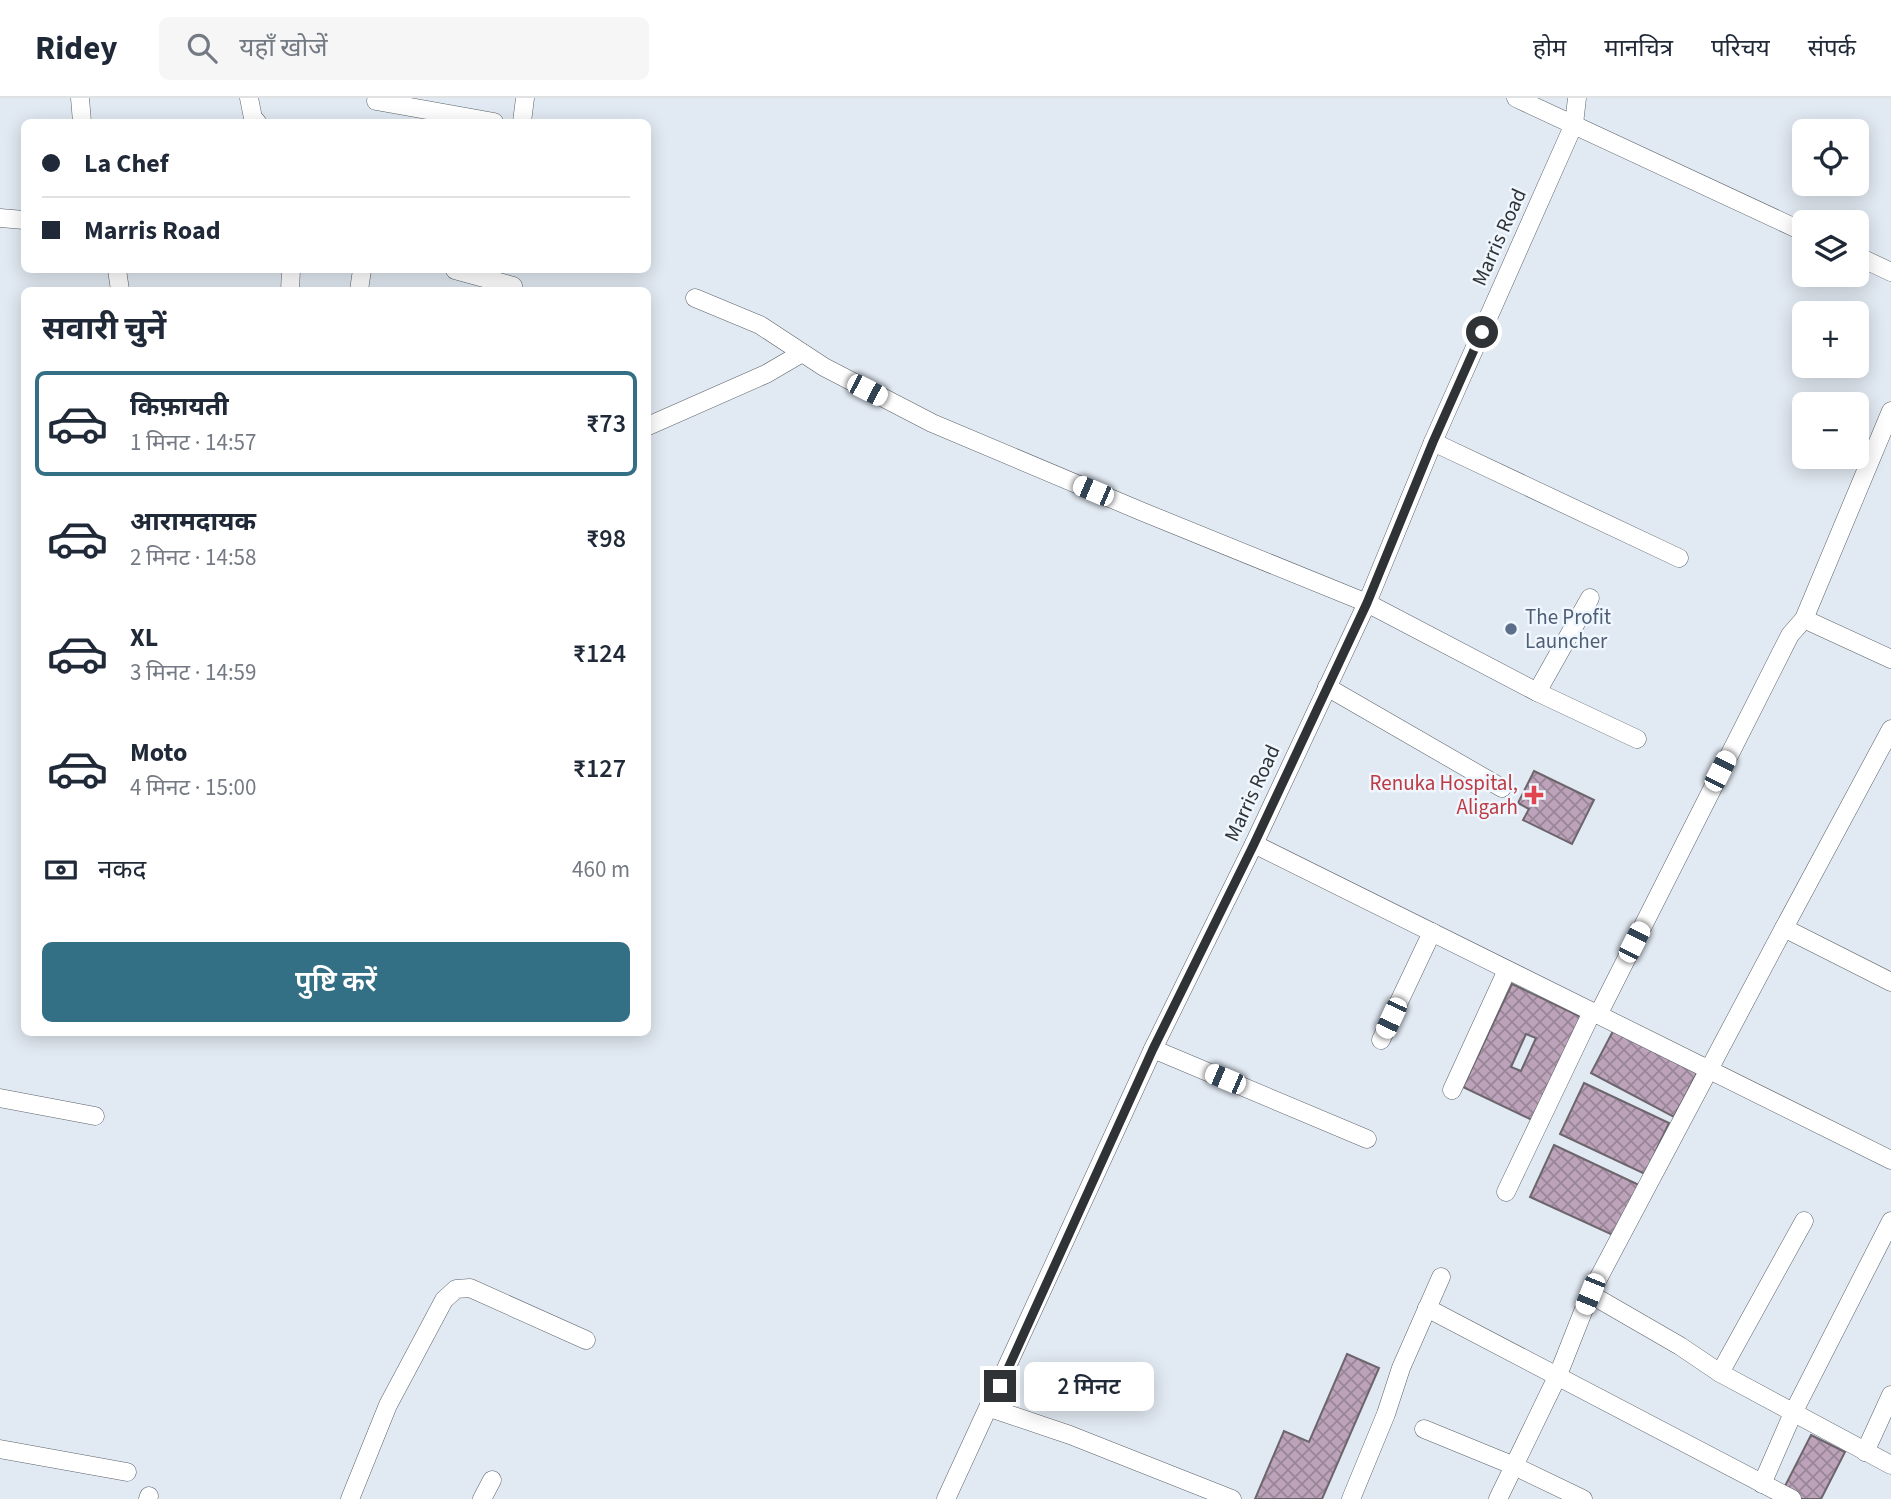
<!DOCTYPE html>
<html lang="hi">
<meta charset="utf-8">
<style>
body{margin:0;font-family:"Source Sans 3","Noto Sans Devanagari",sans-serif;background:#f6f6f7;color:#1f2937;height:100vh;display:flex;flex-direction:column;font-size:26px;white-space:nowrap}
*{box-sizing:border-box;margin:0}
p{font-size:23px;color:#747a83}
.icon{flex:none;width:38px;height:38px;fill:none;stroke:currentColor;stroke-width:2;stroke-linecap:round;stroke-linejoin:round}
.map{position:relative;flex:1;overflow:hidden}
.side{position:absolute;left:21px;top:189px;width:630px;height:749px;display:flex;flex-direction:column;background:#fff;border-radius:10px;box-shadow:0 4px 18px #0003}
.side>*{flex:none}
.banner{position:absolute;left:21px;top:21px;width:630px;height:154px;border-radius:10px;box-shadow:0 4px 18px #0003;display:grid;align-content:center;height:154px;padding:0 21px;background:#fff}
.fabs{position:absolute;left:1792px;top:21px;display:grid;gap:14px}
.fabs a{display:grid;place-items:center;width:77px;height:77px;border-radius:10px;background:#fff;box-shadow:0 4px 18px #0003;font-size:35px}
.end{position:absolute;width:32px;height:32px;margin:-16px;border:9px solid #303336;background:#fff;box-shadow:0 0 0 4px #fff}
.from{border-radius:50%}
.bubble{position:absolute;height:49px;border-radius:10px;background:#fff;box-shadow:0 4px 18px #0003;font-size:23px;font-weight:600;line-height:49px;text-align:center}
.car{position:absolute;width:21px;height:42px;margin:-21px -10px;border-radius:9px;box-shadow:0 0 5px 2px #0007;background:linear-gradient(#fff 24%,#345 0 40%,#fff 0 76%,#345 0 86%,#fff 0)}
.banner b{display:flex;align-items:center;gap:24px;height:66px;font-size:26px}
.banner b+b{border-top:2px solid #e0e1e3}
.banner i{width:18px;height:18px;background:#1f2937}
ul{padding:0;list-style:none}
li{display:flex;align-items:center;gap:21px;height:105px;margin:0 14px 10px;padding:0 7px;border:4px solid transparent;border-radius:10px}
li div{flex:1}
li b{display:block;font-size:26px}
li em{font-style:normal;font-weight:600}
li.active{border-color:#337086}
li>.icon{width:63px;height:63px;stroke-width:1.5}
h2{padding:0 21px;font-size:32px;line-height:84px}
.pay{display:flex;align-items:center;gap:18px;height:77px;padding:0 21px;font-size:26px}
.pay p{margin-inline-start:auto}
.primary-button{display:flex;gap:14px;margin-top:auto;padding:14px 21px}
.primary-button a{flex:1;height:80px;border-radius:10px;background:#337086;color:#fff;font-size:28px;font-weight:600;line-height:80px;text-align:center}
header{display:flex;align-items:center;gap:42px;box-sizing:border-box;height:98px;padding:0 35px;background:#fff;border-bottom:2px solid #e0e1e3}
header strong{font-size:33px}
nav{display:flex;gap:38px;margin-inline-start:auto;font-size:24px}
.search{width:490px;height:63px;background:#f6f6f7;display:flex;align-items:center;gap:18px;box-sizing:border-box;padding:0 24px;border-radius:10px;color:#747a83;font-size:26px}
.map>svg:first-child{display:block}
</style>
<header>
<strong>Ridey</strong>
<div class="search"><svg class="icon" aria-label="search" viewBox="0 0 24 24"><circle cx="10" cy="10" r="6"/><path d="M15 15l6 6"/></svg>यहाँ खोजें</div>
<nav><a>होम</a><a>मानचित्र</a><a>परिचय</a><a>संपर्क</a></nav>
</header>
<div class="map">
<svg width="1891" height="1401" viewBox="0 0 1891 1401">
<defs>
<pattern id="building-cross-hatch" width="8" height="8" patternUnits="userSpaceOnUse" patternTransform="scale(1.75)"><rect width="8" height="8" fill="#bca3ba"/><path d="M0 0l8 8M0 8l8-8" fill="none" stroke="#998598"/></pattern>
</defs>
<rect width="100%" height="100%" fill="#e1e9f2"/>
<!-- building -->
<g fill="url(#building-cross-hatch)" stroke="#6d656c" stroke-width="2" fill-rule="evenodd">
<path d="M 1534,673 L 1594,702 L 1572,746 L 1523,722 L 1529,711 L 1518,705 Z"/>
<path d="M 1512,886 L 1583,920 L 1534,1023 L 1463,989 ZM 1526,936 L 1536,940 L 1521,973 L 1511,969 Z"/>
<path d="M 1613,933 L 1697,975 L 1674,1019 L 1591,975 Z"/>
<path d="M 1584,985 L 1669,1025 L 1645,1076 L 1560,1036 Z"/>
<path d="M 1554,1047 L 1639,1087 L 1615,1138 L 1530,1099 Z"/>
<path d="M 1347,1256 L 1379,1270 L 1322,1401 L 1255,1401 L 1284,1333 L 1309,1344 Z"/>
<path d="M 1811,1337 L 1845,1354 L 1821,1401 L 1801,1401 L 1783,1392 Z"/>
</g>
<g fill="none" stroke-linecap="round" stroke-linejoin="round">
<!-- minor casing -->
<g stroke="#5b626a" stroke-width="19">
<g id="minor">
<path d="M 80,0 L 82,24"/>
<path d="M 249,0 L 253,20 L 257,24"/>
<path d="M 1516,0 L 1804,134"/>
<path d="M 376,3 L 494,24"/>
<path d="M 522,24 L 525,0"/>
<path d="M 0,120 L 24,122"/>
<path d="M 1857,158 L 1891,174"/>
<path d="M 117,172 L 120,192"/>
<path d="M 455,172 L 513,188"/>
<path d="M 290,192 L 291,172"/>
<path d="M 359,192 L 362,172"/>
<path d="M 695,200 L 760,227 L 824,269 L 932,325 L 1143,414 L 1367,505 L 1537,594 L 1637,641"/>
<path d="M 648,328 L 766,276 L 802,255"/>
<path d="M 1433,344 L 1679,460"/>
<path d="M 1804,521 L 1891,561"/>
<path d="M 1327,589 L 1502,690"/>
<path d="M 1537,594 L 1590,500"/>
<path d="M 1254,746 L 1891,1062"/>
<path d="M 1784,830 L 1891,631"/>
<path d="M 1598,917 L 1790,537 L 1804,521 L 1891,313"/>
<path d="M 1381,942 L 1432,834"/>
<path d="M 1153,951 L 1367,1041"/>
<path d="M 1452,992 L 1507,872"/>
<path d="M 0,1000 L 95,1018"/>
<path d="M 1506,1094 L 1592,914"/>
<path d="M 1804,1123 L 1720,1275 L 1891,1367"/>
<path d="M 1427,1210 L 1792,1401"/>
<path d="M 1720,1275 L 1680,1248 L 1590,1196 L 1784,830 L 1891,884"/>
<path d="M 990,1310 L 1070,1337 L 1232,1401"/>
<path d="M 1424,1331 L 1512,1367 L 1583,1401"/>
<path d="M 0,1351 L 127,1374"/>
<path d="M 1865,1354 L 1891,1297"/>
<path d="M 1762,1386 L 1793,1315 L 1891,1123"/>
<path d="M 148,1401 L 149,1398"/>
<path d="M 350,1401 L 388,1307 L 444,1202 L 456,1191 L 470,1190 L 586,1242"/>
<path d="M 482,1401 L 492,1382"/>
<path d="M 946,1401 L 1153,951 L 1254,746 L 1367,505 L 1433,344 L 1574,26 L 1577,0"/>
<path d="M 1351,1401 L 1386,1316 L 1401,1270 L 1441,1179"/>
<path d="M 1498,1401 L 1558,1277 L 1590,1196"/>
</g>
</g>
<!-- minor -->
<use href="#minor" stroke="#fff" stroke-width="18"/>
</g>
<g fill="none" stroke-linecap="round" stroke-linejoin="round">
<!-- route -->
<path stroke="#303336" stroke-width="9" d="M 1000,1288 L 1153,951 L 1254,746 L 1367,505 L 1433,344 L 1482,234"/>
</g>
<!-- markers -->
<circle fill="#5c6f8a" stroke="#eff6fd" stroke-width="2.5" cx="1511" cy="531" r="7"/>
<path fill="#e0444e" stroke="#eff6fd" stroke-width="2.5" d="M1530.5 686.5h7v7h7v7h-7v7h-7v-7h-7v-7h7z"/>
<g text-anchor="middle" stroke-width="5" stroke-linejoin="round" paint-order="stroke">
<!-- street labels -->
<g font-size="21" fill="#303336" stroke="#eff6fd">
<text transform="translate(1499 139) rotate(-66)" y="7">Marris Road</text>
<text transform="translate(1252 695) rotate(-65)" y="7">Marris Road</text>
</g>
<!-- service labels -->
<g font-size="21" fill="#4e5e75" stroke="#eff6fd" text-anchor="start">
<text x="1525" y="526">The Profit<tspan x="1525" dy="24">Launcher</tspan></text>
</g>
<!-- health labels -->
<g font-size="21" fill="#be3a42" stroke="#eff6fd" text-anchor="end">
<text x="1518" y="692">Renuka Hospital,<tspan x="1518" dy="24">Aligarh</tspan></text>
</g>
</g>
</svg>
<div class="fabs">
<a><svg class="icon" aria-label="locate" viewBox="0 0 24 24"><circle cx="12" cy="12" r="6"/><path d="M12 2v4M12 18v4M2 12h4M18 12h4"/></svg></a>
<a><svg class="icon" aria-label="layers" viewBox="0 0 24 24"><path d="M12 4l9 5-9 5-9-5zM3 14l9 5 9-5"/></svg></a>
<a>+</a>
<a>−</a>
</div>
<i class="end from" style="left:1482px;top:234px"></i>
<i class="end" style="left:1000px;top:1288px"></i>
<div class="bubble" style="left:1024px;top:1264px;width:130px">2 मिनट</div>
<i class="car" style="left:867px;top:292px;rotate:117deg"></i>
<i class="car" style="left:1093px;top:393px;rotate:293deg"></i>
<i class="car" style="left:1720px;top:673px;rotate:27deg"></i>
<i class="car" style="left:1634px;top:844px;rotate:27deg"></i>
<i class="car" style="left:1391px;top:920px;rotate:205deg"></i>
<i class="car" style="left:1225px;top:981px;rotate:293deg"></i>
<i class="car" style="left:1590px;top:1196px;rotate:202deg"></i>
<div class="banner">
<b><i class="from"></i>La Chef</b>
<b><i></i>Marris Road</b>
</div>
<section class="side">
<h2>सवारी चुनें</h2>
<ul>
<li class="active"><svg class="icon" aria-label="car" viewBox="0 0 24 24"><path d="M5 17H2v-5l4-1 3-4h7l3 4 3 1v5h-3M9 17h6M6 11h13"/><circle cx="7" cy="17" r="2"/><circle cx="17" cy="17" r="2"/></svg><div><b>किफ़ायती</b><p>1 मिनट · 14:57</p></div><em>₹73</em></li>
<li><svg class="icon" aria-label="car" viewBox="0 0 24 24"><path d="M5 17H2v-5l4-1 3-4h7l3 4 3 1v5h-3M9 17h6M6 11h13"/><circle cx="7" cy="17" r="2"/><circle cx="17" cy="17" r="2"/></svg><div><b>आरामदायक</b><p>2 मिनट · 14:58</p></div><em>₹98</em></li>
<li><svg class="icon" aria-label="car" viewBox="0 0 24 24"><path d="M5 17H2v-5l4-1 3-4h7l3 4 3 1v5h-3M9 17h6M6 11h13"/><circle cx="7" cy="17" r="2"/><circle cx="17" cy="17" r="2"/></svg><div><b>XL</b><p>3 मिनट · 14:59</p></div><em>₹124</em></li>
<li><svg class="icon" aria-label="car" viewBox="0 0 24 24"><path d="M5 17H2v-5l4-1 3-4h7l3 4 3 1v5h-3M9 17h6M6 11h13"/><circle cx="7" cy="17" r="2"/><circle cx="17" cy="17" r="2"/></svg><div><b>Moto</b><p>4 मिनट · 15:00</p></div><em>₹127</em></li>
</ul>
<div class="pay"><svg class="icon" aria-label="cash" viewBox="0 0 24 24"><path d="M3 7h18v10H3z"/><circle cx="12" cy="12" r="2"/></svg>नकद<p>460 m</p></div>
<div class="primary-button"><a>पुष्टि करें</a></div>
</section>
</div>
